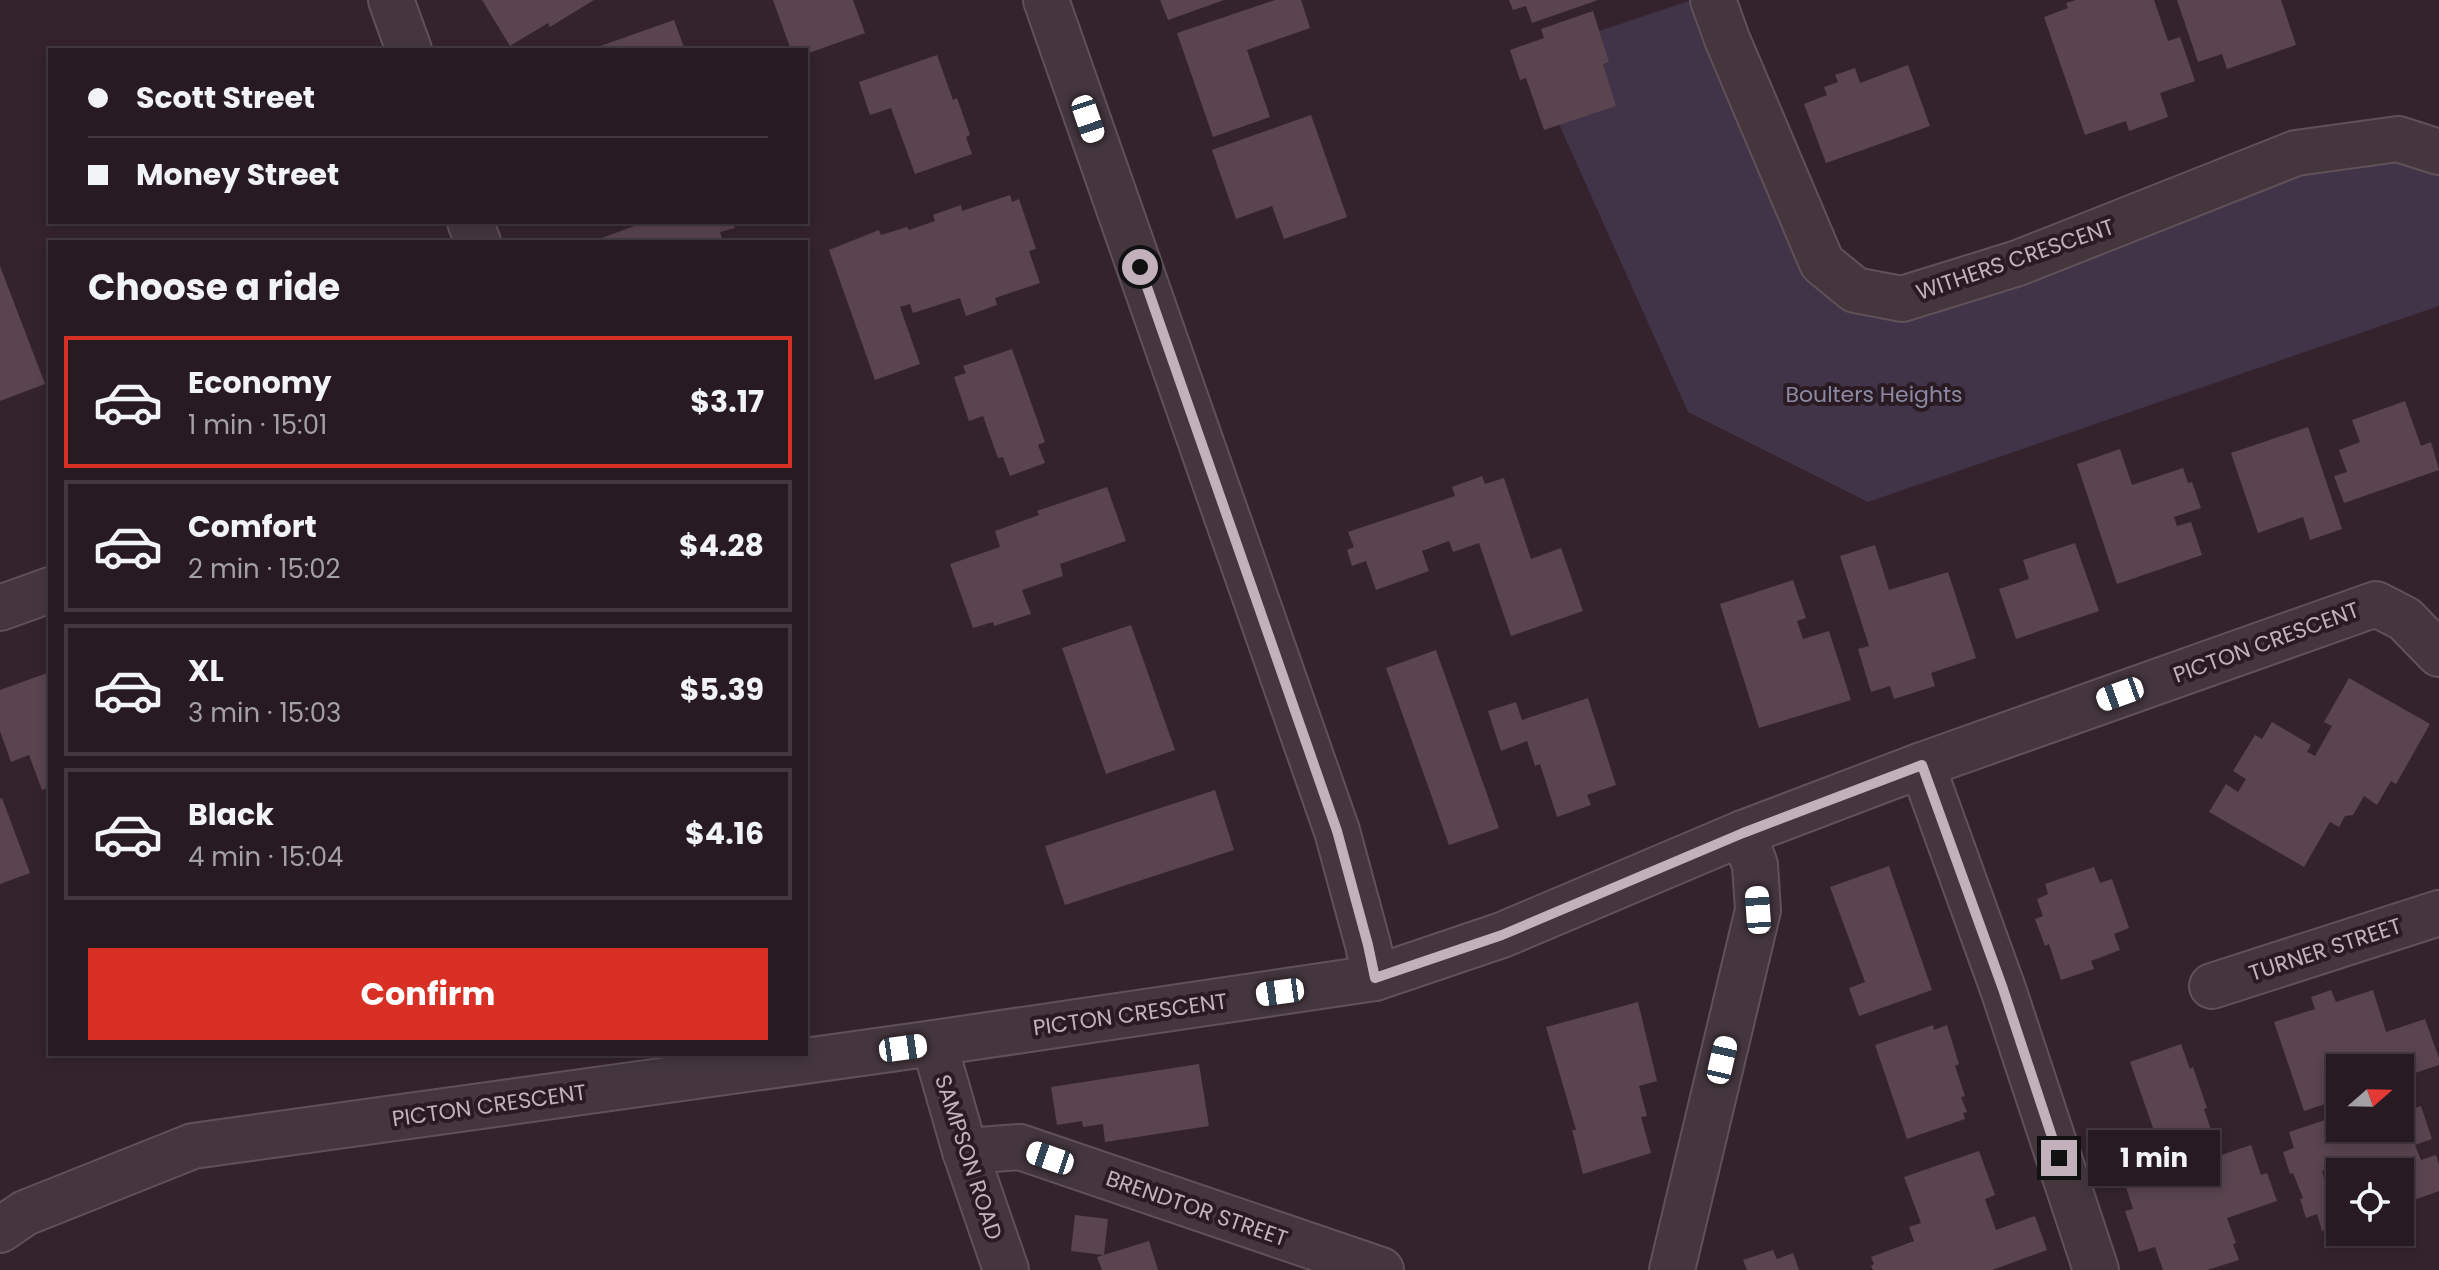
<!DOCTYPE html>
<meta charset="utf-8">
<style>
body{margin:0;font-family:Poppins,sans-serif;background:#2f232a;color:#f1f3f6;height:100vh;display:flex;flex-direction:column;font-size:30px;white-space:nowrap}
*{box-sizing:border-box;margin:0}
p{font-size:26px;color:#a4a1a5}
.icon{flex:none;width:44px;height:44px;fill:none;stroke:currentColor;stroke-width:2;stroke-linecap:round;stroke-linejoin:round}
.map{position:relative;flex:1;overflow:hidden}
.side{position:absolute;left:48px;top:240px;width:760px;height:816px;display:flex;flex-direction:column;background:#271a22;border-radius:0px;box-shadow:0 4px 12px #0003,0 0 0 2px #433840}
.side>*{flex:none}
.guide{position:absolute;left:48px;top:48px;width:760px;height:176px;border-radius:0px;box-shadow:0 4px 12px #0003,0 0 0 2px #433840;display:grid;align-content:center;height:176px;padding:0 40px;background:#271a22}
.needle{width:52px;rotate:70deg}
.fabs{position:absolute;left:2326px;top:1054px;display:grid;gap:16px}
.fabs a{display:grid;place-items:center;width:88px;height:88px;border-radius:0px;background:#271a22;box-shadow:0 4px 12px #0003,0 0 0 2px #433840;font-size:40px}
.end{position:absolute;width:36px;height:36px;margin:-18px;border:10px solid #c2b1ba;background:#111;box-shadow:0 0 0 4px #111}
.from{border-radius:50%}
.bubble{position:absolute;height:56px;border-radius:0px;background:#271a22;box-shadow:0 4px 12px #0003,0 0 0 2px #433840;font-size:26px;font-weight:700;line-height:56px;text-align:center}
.car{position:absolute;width:24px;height:48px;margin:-24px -12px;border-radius:10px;box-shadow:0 0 6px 2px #0007;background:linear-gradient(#fff 24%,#345 0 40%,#fff 0 76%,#345 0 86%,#fff 0)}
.guide b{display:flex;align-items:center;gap:28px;height:76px;font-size:30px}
.guide b+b{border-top:2px solid #433840}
.guide i{width:20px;height:20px;background:#f1f3f6}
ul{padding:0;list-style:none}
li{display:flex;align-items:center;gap:24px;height:132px;margin:0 16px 12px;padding:0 24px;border:4px solid #433840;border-radius:0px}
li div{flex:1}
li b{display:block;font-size:30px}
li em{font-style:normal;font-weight:700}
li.selected{border-color:#d93025}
li>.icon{width:72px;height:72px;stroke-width:1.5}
h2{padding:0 40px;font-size:36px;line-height:96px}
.primary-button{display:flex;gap:16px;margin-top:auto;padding:16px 40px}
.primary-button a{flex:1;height:92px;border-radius:0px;background:#d93025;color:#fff;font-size:32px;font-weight:700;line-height:92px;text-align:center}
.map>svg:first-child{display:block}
</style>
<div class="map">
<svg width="2439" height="1270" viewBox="0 0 2439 1270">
<rect width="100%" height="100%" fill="#34232d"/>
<!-- green -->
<path fill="#413348" d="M 1692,0 L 1822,263 L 1901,299 L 2296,153 L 2439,152 L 2439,306 L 1868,502 L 1688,412 L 1528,55 Z"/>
<!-- building -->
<g fill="#594450">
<path d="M 482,0 L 594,0 L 550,27 L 548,23 L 510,46 Z"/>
<path d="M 773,0 L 853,0 L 865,33 L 806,54 L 806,50 L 791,50 Z"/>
<path d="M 1160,0 L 1224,0 L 1168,20 Z"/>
<path d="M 1275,0 L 1301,0 L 1310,28 L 1247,50 L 1270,117 L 1213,137 L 1177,33 Z"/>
<path d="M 1509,0 L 1598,0 L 1532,23 L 1526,6 L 1513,10 Z"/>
<path d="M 2076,0 L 2154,0 L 2168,41 L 2180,37 L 2195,81 L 2160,93 L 2168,117 L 2129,131 L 2126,121 L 2085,135 L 2044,17 L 2068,8 L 2066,3 Z"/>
<path d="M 2177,0 L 2281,0 L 2296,45 L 2227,69 L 2222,54 L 2198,62 Z"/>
<path d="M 1593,11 L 1609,62 L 1603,64 L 1616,106 L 1544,130 L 1526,78 L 1520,80 L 1510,50 L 1544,38 L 1541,29 Z"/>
<path d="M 674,20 L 685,50 L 589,50 Z"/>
<path d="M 937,55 L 953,100 L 957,98 L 970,135 L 966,137 L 972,154 L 915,174 L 891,108 L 870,115 L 859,82 Z"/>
<path d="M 1908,65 L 1930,126 L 1826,163 L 1804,104 L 1827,95 L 1824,87 L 1838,82 L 1835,75 L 1855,68 L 1860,83 Z"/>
<path d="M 1311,115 L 1347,217 L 1284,239 L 1272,206 L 1236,219 L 1212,150 Z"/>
<path d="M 1010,195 L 1012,202 L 1019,199 L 1036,249 L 1029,251 L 1040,283 L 995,298 L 997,305 L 966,316 L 960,298 L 913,313 L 910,304 L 900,307 L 920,364 L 875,380 L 829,250 L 879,230 L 881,235 L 907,227 L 909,230 L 935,221 L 933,215 L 961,205 L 962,211 Z"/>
<path d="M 645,222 L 733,222 L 735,228 L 720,232 L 723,242 L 591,242 Z"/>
<path d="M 0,266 L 45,384 L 0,401 Z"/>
<path d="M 1012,349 L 1045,442 L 1038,445 L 1045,463 L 1010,476 L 1003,457 L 998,458 L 983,416 L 969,421 L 954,377 L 966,373 L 963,366 Z"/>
<path d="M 2405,401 L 2421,446 L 2431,442 L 2439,470 L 2344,503 L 2334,476 L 2347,472 L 2339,450 L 2360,442 L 2352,420 Z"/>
<path d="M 2308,427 L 2342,529 L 2310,540 L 2303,517 L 2258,533 L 2231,453 Z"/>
<path d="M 2120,449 L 2132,485 L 2183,468 L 2188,483 L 2192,482 L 2201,508 L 2174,517 L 2177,526 L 2191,522 L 2202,555 L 2117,584 L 2077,464 Z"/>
<path d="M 1482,476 L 1485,484 L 1504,478 L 1531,559 L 1561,548 L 1583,611 L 1511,636 L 1479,543 L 1453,552 L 1449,541 L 1422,551 L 1429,571 L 1376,590 L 1366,561 L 1352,566 L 1347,550 L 1354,547 L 1348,532 L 1455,496 L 1452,487 Z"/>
<path d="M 1107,487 L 1126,541 L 1060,564 L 1063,576 L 1022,590 L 1031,614 L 994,626 L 993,622 L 973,628 L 950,564 L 1000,547 L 995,531 L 1039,515 L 1037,511 Z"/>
<path d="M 2075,543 L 2099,611 L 2016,639 L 1999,589 L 2029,579 L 2023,560 Z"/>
<path d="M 1875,545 L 1889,590 L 1948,572 L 1976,658 L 1931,673 L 1935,686 L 1894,699 L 1890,686 L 1871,692 L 1858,649 L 1869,646 L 1840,556 Z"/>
<path d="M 1793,580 L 1806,618 L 1797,621 L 1803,639 L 1829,631 L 1851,700 L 1759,728 L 1720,604 Z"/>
<path d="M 1131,625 L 1175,750 L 1106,774 L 1062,648 Z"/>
<path d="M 1436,650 L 1499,828 L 1449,845 L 1386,668 Z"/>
<path d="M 50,672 L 50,787 L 42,790 L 29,755 L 11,762 L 0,731 L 0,690 Z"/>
<path d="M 2349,678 L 2430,724 L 2396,784 L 2391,781 L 2377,805 L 2364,796 L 2353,815 L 2345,816 L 2339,827 L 2330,822 L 2304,867 L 2209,812 L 2226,784 L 2238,792 L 2246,779 L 2233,771 L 2255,735 L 2262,739 L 2272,722 L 2311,745 L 2307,752 L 2315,756 L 2332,726 L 2324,722 Z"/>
<path d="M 1588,698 L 1616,785 L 1587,795 L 1591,805 L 1557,817 L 1540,764 L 1535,766 L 1527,741 L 1501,751 L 1488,711 L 1516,702 L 1522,720 Z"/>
<path d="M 1215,790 L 1234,850 L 1065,905 L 1045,846 Z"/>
<path d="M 2,798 L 30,873 L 0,884 L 0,799 Z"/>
<path d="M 1889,866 L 1932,990 L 1859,1016 L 1849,988 L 1865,982 L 1830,887 Z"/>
<path d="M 2094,867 L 2100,883 L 2112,879 L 2129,928 L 2114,934 L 2120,950 L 2091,961 L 2094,969 L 2061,980 L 2049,944 L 2045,946 L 2035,919 L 2043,916 L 2037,899 L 2048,894 L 2045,884 Z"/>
<path d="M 2331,990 L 2336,1002 L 2373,990 L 2386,1032 L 2425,1019 L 2439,1058 L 2439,1065 L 2400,1078 L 2400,1068 L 2340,1068 L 2340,1099 L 2304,1111 L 2274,1022 L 2315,1009 L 2311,997 Z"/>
<path d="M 1638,1002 L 1657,1081 L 1639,1086 L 1647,1116 L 1641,1117 L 1651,1153 L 1583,1174 L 1572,1130 L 1576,1130 L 1546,1027 Z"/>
<path d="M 1933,1025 L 1934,1030 L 1947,1025 L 1959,1064 L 1955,1066 L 1965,1096 L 1961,1097 L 1967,1112 L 1963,1113 L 1965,1119 L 1907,1139 L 1875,1045 Z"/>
<path d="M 2181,1044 L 2190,1069 L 2193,1067 L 2207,1108 L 2204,1109 L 2212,1133 L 2161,1151 L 2130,1062 Z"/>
<path d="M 1199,1064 L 1209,1126 L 1105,1142 L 1103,1124 L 1083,1127 L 1082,1121 L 1057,1125 L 1051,1087 Z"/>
<path d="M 2407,1092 L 2412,1105 L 2404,1108 L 2405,1111 L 2421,1106 L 2432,1139 L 2415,1145 L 2421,1160 L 2436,1155 L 2439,1165 L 2439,1191 L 2400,1205 L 2400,1172 L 2348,1172 L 2345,1162 L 2322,1171 L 2325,1182 L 2340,1177 L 2340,1225 L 2322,1231 L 2317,1214 L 2306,1218 L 2300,1199 L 2303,1198 L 2293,1173 L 2290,1174 L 2283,1152 L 2294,1148 L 2289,1132 L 2340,1115 L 2340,1128 L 2400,1128 L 2400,1095 Z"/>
<path d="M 2251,1145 L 2261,1175 L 2267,1173 L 2277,1201 L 2227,1218 L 2236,1243 L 2233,1244 L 2239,1260 L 2207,1270 L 2163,1270 L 2155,1247 L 2139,1252 L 2125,1211 L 2133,1209 L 2126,1187 Z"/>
<path d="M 1979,1151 L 1995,1195 L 1985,1199 L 1996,1230 L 2035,1216 L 2047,1250 L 1992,1270 L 1873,1270 L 1871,1266 L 1874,1264 L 1871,1257 L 1914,1241 L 1909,1227 L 1921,1223 L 1904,1177 Z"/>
<path d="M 1075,1215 L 1108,1219 L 1104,1255 L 1071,1251 Z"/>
<path d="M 1149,1241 L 1158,1270 L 1102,1270 L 1097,1257 Z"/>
<path d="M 1773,1250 L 1777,1259 L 1793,1253 L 1799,1270 L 1747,1270 L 1743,1260 Z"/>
</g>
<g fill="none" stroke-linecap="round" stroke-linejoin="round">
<!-- minor casing -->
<g stroke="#605159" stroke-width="48">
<g id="minor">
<path d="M 391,0 L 409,50"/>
<path d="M 1046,0 L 1337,831 L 1368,945 L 1375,978"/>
<path d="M 1713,0 L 1727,39 L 1822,263 L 1855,290 L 1902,299 L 2018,263 L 2296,153 L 2398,139 L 2439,152"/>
<path d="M 470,222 L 478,242"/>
<path d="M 0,608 L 50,590"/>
<path d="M 1922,765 L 2003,989 L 2096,1270"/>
<path d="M 2212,986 L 2439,913"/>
<path d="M 934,1043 L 965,1151 L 1006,1270"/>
<path d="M 965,1151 L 1020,1147 L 1381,1270"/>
<path d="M 0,1230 L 25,1213 L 193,1146 L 934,1043 L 1375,978 L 1502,935 L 1743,833 L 1922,765 L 2376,604 L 2405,619 L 2439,654"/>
<path d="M 1672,1270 L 1758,910 L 1755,865 L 1743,833"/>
</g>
</g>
<!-- minor -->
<use href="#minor" stroke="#45363e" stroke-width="44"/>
</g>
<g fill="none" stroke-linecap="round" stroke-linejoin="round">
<!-- route -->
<path stroke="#c2b1ba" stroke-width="10" d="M 1140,267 L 1337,831 L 1368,945 L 1375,978 L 1502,935 L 1743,833 L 1922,765 L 2003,989 L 2059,1158"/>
</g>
<g text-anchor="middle" stroke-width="8" stroke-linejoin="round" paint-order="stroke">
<!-- street labels -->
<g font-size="22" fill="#c2b1ba" stroke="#2a1b23">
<text transform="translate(2015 259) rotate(-19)" y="8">WITHERS CRESCENT</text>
<text transform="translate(2266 642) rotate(-20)" y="8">PICTON CRESCENT</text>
<text transform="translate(2325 949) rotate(-18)" y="8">TURNER STREET</text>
<text transform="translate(1130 1014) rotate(-8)" y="8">PICTON CRESCENT</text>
<text transform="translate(489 1105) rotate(-8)" y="8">PICTON CRESCENT</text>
<text transform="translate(969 1157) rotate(72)" y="8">SAMPSON ROAD</text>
<text transform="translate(1197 1208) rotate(19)" y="8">BRENDTOR STREET</text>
</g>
<!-- park labels -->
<g font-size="22" fill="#8c89a5" stroke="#2a1b23">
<text x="1874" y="402">Boulters Heights</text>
</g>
</g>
</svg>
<div class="fabs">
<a><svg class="needle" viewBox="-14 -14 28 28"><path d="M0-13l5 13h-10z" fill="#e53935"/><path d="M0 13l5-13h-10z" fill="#a4a1a5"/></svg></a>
<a><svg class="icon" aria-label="locate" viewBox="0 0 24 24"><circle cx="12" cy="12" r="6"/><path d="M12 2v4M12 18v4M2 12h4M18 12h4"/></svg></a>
</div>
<i class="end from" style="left:1140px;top:267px"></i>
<i class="end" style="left:2059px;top:1158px"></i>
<div class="bubble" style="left:2088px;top:1130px;width:132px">1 min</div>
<i class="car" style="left:1088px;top:119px;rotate:161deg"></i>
<i class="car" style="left:2120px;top:694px;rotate:250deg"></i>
<i class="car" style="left:1758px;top:910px;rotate:356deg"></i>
<i class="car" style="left:1280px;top:992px;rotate:262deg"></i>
<i class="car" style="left:903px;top:1048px;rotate:82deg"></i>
<i class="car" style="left:1722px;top:1060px;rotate:13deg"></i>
<i class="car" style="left:1050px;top:1158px;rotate:289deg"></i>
<div class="guide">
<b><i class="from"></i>Scott Street</b>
<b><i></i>Money Street</b>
</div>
<section class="side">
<h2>Choose a ride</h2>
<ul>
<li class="selected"><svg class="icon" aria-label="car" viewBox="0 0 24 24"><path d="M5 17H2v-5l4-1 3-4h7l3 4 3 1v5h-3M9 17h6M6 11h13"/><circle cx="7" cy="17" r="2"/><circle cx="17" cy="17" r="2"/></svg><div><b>Economy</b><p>1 min · 15:01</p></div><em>$3.17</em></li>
<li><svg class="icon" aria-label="car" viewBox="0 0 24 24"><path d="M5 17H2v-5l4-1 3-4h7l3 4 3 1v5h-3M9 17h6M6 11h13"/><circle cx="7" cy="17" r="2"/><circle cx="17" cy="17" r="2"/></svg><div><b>Comfort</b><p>2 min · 15:02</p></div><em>$4.28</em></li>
<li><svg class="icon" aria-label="car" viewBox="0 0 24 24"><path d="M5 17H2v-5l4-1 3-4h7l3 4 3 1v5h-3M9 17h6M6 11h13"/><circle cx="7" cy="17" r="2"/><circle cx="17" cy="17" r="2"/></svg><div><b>XL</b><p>3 min · 15:03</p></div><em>$5.39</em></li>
<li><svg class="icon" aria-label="car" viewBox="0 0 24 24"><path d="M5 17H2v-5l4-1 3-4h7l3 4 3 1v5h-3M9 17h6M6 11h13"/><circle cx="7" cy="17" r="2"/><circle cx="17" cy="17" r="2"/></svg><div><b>Black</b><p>4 min · 15:04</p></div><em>$4.16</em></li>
</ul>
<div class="primary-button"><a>Confirm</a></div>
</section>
</div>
